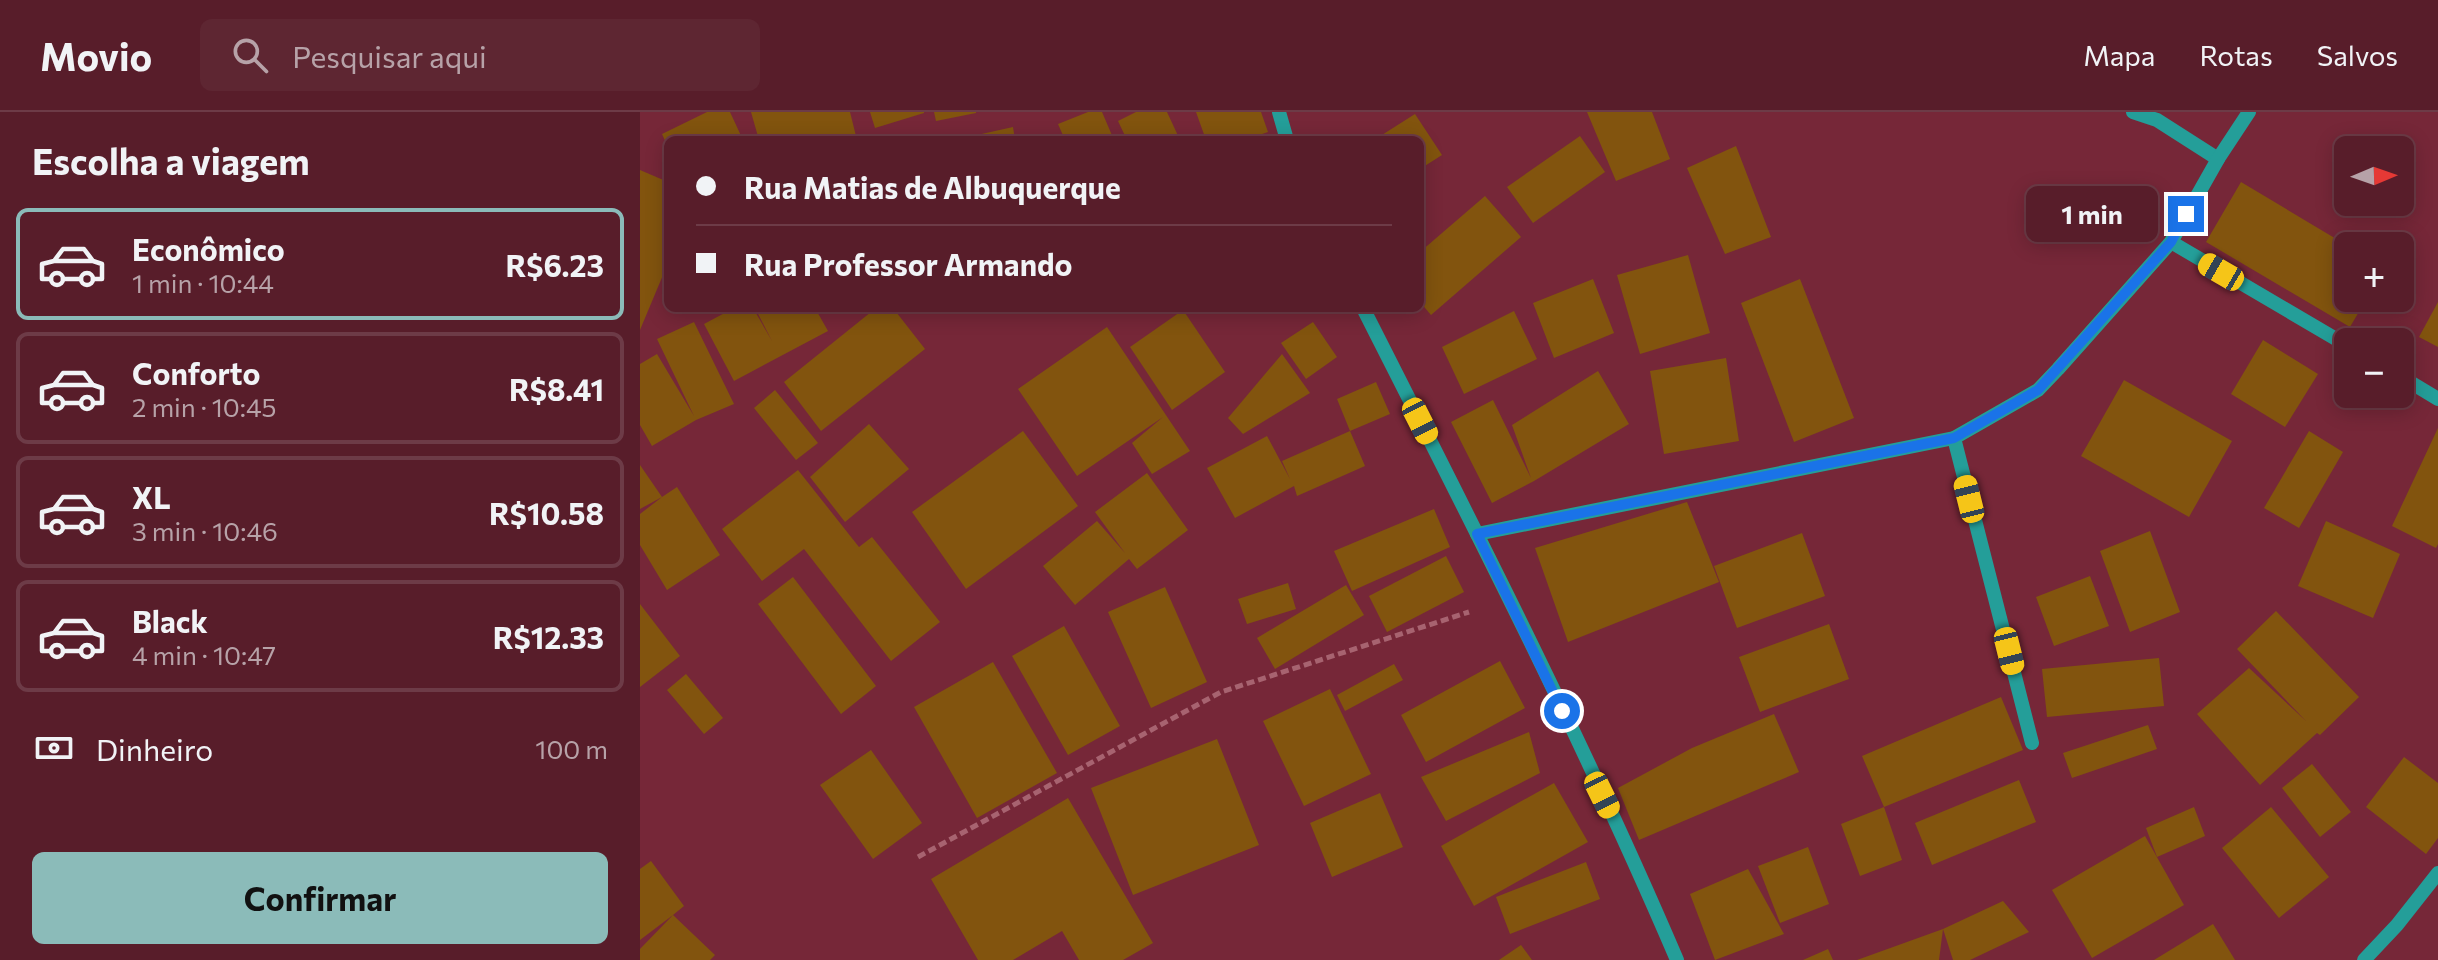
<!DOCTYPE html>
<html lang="pt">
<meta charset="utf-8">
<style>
body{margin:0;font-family:Commissioner,sans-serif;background:#5e2632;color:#f1f3f6;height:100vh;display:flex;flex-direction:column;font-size:30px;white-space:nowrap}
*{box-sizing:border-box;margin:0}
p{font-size:26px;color:#b7a2a8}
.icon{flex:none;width:44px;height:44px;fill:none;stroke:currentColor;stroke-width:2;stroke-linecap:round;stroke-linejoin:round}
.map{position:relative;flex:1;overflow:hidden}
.details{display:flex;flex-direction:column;background:#581d2a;width:640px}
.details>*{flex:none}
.guide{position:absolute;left:24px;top:24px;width:760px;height:176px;border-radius:12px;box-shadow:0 4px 20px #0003,0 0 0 2px #6d3b47;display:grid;align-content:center;height:176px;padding:0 32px;background:#581d2a}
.needle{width:52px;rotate:88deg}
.tools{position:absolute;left:1694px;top:24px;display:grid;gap:16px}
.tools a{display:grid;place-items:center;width:80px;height:80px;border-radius:12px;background:#581d2a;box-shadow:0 4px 20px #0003,0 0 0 2px #6d3b47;font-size:40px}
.end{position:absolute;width:36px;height:36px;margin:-18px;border:10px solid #1a73e8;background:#fff;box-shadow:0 0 0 4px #fff}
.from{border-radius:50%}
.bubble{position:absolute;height:56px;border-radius:12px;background:#581d2a;box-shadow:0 4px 20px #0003,0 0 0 2px #6d3b47;font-size:26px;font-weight:700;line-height:56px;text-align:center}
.car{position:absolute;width:24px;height:48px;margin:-24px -12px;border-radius:10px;box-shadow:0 0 6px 2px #0007;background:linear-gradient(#f5c518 24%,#345 0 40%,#f5c518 0 76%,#345 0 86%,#f5c518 0)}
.guide b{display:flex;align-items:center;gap:28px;height:76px;font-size:30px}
.guide b+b{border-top:2px solid #6d3b47}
.guide i{width:20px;height:20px;background:#f1f3f6}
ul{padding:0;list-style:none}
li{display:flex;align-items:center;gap:24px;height:112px;margin:0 16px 12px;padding:0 16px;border:4px solid #6d3b47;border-radius:12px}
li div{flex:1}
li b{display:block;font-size:30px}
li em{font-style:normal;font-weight:700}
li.on{border-color:#8bbbb9}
li>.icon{width:72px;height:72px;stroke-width:1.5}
h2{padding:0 32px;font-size:36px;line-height:96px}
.pay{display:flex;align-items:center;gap:20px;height:88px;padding:0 32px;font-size:30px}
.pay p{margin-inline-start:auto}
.action{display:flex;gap:16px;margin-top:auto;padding:16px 32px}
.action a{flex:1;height:92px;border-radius:12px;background:#8bbbb9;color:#111;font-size:32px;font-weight:700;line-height:92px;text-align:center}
header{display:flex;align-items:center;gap:48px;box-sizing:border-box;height:112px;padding:0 40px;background:#581d2a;border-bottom:2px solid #6d3b47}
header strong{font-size:38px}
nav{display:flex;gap:44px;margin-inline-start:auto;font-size:28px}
.search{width:560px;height:72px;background:#5e2632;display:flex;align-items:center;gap:20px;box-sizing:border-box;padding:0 28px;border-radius:12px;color:#b7a2a8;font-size:30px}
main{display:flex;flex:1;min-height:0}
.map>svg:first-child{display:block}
</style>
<header>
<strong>Movio</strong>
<div class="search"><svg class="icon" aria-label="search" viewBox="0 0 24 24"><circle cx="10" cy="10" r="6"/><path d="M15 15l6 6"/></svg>Pesquisar aqui</div>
<nav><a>Mapa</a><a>Rotas</a><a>Salvos</a></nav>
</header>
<main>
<section class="details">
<h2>Escolha a viagem</h2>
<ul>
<li class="on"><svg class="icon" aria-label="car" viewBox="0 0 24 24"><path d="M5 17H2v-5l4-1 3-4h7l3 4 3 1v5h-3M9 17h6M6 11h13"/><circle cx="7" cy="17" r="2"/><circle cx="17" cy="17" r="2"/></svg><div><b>Econômico</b><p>1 min · 10:44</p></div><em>R$6.23</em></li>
<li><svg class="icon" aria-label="car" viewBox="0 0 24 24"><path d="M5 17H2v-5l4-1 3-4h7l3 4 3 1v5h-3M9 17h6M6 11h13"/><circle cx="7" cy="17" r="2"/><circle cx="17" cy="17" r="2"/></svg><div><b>Conforto</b><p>2 min · 10:45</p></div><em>R$8.41</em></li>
<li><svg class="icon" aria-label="car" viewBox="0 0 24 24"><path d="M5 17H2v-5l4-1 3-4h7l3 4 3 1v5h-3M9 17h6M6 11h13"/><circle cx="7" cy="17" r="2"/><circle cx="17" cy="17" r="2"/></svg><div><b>XL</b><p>3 min · 10:46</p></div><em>R$10.58</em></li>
<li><svg class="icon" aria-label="car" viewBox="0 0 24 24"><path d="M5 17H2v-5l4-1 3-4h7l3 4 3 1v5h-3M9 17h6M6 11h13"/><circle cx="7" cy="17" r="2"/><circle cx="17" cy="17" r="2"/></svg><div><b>Black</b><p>4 min · 10:47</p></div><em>R$12.33</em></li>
</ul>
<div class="pay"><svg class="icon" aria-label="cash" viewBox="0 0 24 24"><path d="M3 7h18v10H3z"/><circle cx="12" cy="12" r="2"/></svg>Dinheiro<p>100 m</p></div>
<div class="action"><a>Confirmar</a></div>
</section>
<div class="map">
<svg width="1798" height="848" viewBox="0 0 1798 848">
<rect width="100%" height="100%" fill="#762738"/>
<!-- building -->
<g fill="#82540e">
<path d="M 67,0 L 90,0 L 103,28 L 28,28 L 28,35 L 22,22 Z"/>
<path d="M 111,0 L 210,0 L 216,24 L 200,28 L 119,28 Z"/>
<path d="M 230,0 L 284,0 L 284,1 L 235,16 Z"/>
<path d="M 294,0 L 336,0 L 336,1 L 296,9 Z"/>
<path d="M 448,0 L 462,0 L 474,28 L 425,28 L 418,12 Z"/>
<path d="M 496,0 L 527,0 L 540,28 L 487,28 L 478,9 Z"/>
<path d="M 556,0 L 621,0 L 628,20 L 605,28 L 566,28 Z"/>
<path d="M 947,0 L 1012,0 L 1030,47 L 976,69 Z"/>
<path d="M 775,2 L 802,43 L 780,57 L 780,28 L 734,28 Z"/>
<path d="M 373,15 L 375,28 L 319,28 L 319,27 Z"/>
<path d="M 940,24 L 965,60 L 893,111 L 867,75 Z"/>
<path d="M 1096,34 L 1131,125 L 1085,142 L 1047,56 Z"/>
<path d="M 0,58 L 28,70 L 28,151 L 0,218 Z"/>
<path d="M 1601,70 L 1708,134 L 1708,186 L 1727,186 L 1710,215 L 1566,130 Z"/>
<path d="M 845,84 L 881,125 L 791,203 L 780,190 L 780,140 Z"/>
<path d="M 1048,143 L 1070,221 L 1000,242 L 977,163 Z"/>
<path d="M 953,167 L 974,221 L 914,246 L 893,191 Z"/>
<path d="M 1160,167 L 1214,306 L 1154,330 L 1101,191 Z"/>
<path d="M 1798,190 L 1798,235 L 1779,225 Z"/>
<path d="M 94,196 L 113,196 L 132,229 L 115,196 L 175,196 L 188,219 L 94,269 L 64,212 Z"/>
<path d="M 236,196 L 253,196 L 285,237 L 181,319 L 144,270 Z"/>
<path d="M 543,198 L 585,260 L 532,298 L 490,235 Z"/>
<path d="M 874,199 L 897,247 L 824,282 L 802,235 Z"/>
<path d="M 54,210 L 94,292 L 56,308 L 12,334 L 0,313 L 0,252 L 17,242 L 54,304 L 17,227 Z"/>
<path d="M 673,210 L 697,245 L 666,267 L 641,231 Z"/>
<path d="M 467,215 L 550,339 L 512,362 L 492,331 L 523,305 L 437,364 L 378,277 Z"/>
<path d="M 1623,228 L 1678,262 L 1645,315 L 1591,282 Z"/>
<path d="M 642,242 L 670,281 L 603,322 L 588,306 Z"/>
<path d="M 1086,246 L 1099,329 L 1024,342 L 1010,259 Z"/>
<path d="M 958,259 L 989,312 L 894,369 L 852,391 L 811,310 L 853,288 L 891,366 L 872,313 Z"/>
<path d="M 1484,268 L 1592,329 L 1549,405 L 1441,344 Z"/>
<path d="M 736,270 L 750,302 L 710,319 L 697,287 Z"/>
<path d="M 135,278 L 178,331 L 156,348 L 114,296 Z"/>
<path d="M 229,312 L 269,357 L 205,410 L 170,365 Z"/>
<path d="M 1798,316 L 1798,432 L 1796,436 L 1752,414 Z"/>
<path d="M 383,319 L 438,394 L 326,477 L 272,400 Z"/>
<path d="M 710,319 L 725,354 L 657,384 L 654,374 L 595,406 L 567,356 L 627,324 L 650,367 L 642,349 Z"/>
<path d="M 1669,319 L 1703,340 L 1659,416 L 1624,396 Z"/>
<path d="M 0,353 L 22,385 L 37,375 L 80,443 L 27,478 L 0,433 L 0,402 L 22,385 L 0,397 Z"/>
<path d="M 158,358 L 219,435 L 232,425 L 300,510 L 251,549 L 164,437 L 122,469 L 82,417 Z"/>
<path d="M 507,361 L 548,418 L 497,457 L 489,447 L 435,493 L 403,454 L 457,409 L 485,441 L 455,400 Z"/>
<path d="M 1047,390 L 1079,470 L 928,530 L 895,436 Z"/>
<path d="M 794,397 L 810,435 L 712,479 L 694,439 Z"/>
<path d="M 1686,409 L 1760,442 L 1733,506 L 1658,474 Z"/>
<path d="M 1510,419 L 1540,500 L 1490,520 L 1460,439 Z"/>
<path d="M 1162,421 L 1185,484 L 1097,516 L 1074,454 Z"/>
<path d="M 806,444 L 824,480 L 747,520 L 729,484 Z"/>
<path d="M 1450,464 L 1469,514 L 1414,534 L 1396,485 Z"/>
<path d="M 153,465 L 236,574 L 201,602 L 118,492 Z"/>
<path d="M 648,471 L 656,497 L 607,512 L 598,487 Z"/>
<path d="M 706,473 L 724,503 L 635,557 L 617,526 Z"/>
<path d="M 525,475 L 567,570 L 511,596 L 468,500 Z"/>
<path d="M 0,492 L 40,544 L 0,575 Z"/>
<path d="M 1636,499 L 1719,585 L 1680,623 L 1677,621 L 1620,673 L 1557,602 L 1609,556 L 1666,609 L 1597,537 Z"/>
<path d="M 1189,512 L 1209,567 L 1120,600 L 1099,545 Z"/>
<path d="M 424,514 L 480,614 L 428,643 L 372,544 Z"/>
<path d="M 1519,546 L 1524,594 L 1407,605 L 1402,557 Z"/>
<path d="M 860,549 L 885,596 L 786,650 L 761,603 Z"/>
<path d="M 353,550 L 417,661 L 337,706 L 274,595 Z"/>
<path d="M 754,552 L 763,568 L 705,599 L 697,583 Z"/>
<path d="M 46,562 L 83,606 L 64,622 L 27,578 Z"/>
<path d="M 690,577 L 731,662 L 664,694 L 623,609 Z"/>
<path d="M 1361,585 L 1383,638 L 1244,695 L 1222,644 Z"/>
<path d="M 1134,602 L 1159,660 L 999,728 L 978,676 L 1052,636 Z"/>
<path d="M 1508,613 L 1517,637 L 1432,666 L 1423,641 Z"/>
<path d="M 889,620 L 900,661 L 806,709 L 781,665 Z"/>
<path d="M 577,627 L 619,733 L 493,783 L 451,676 Z"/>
<path d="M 231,638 L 282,711 L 233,747 L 180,673 Z"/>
<path d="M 1764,645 L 1798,671 L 1798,726 L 1786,742 L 1726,695 Z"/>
<path d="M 1672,652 L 1711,700 L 1680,725 L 1642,676 Z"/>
<path d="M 1379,668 L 1396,710 L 1292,753 L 1275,711 Z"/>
<path d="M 914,671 L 948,730 L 834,794 L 801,734 Z"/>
<path d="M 740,681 L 763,735 L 692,765 L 670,711 Z"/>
<path d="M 428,686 L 513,831 L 483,848 L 439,848 L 422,819 L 373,848 L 338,848 L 291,767 Z"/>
<path d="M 1244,695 L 1262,748 L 1220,764 L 1201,712 Z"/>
<path d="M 1554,695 L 1565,724 L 1517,745 L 1506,716 Z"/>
<path d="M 1631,695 L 1689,765 L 1639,806 L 1582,736 Z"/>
<path d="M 1505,724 L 1544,793 L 1452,846 L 1412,778 Z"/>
<path d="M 1168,735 L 1189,792 L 1140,811 L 1118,754 Z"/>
<path d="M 11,749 L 44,794 L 33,803 L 75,843 L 70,848 L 0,848 L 0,837 L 33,803 L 0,828 L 0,757 Z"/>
<path d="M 946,750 L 960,787 L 870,822 L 856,785 Z"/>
<path d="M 1108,757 L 1144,822 L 1075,848 L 1050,782 Z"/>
<path d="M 1363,789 L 1389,820 L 1330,848 L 1313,848 L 1303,817 Z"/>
<path d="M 1573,812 L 1595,848 L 1514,848 Z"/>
<path d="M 1303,817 L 1299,848 L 1217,848 Z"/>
<path d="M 881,833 L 892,848 L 859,848 Z"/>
<path d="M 1188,837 L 1193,848 L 1163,848 Z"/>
</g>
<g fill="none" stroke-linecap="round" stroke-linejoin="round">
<!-- path -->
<path stroke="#a76370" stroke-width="5" stroke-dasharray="8 4" stroke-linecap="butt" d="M 278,745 L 581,580 L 829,500"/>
<!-- minor -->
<g stroke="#249e99" stroke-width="14">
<path d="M 639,0 L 647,28"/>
<path d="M 1493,0 L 1517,8 L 1578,47"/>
<path d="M 1531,130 L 1708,234"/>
<path d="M 723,196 C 832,411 942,626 1037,848"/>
<path d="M 1760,264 L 1798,287"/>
<path d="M 1314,326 L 1392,631"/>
<path d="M 837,422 L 1314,326 L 1398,278 L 1418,257 L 1531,130 L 1578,47 L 1609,0"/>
<path d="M 1724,848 L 1757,813 L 1798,761"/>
</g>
</g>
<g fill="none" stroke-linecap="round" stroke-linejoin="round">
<!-- route -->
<path stroke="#1a73e8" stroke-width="10" d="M 922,599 L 837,422 L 1314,326 L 1398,278 L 1531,130 L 1546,102"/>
</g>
</svg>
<div class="tools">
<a><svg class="needle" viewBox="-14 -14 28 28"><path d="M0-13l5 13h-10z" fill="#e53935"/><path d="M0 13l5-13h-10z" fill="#b7a2a8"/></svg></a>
<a>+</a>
<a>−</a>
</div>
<i class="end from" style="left:922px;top:599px"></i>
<i class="end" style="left:1546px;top:102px"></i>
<div class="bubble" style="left:1386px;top:74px;width:132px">1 min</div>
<i class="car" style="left:1581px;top:160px;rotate:300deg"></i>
<i class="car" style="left:780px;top:309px;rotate:153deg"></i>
<i class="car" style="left:1329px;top:387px;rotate:346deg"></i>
<i class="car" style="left:1369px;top:539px;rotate:166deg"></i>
<i class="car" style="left:962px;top:683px;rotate:154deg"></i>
<div class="guide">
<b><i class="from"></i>Rua Matias de Albuquerque</b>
<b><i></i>Rua Professor Armando</b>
</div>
</div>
</main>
